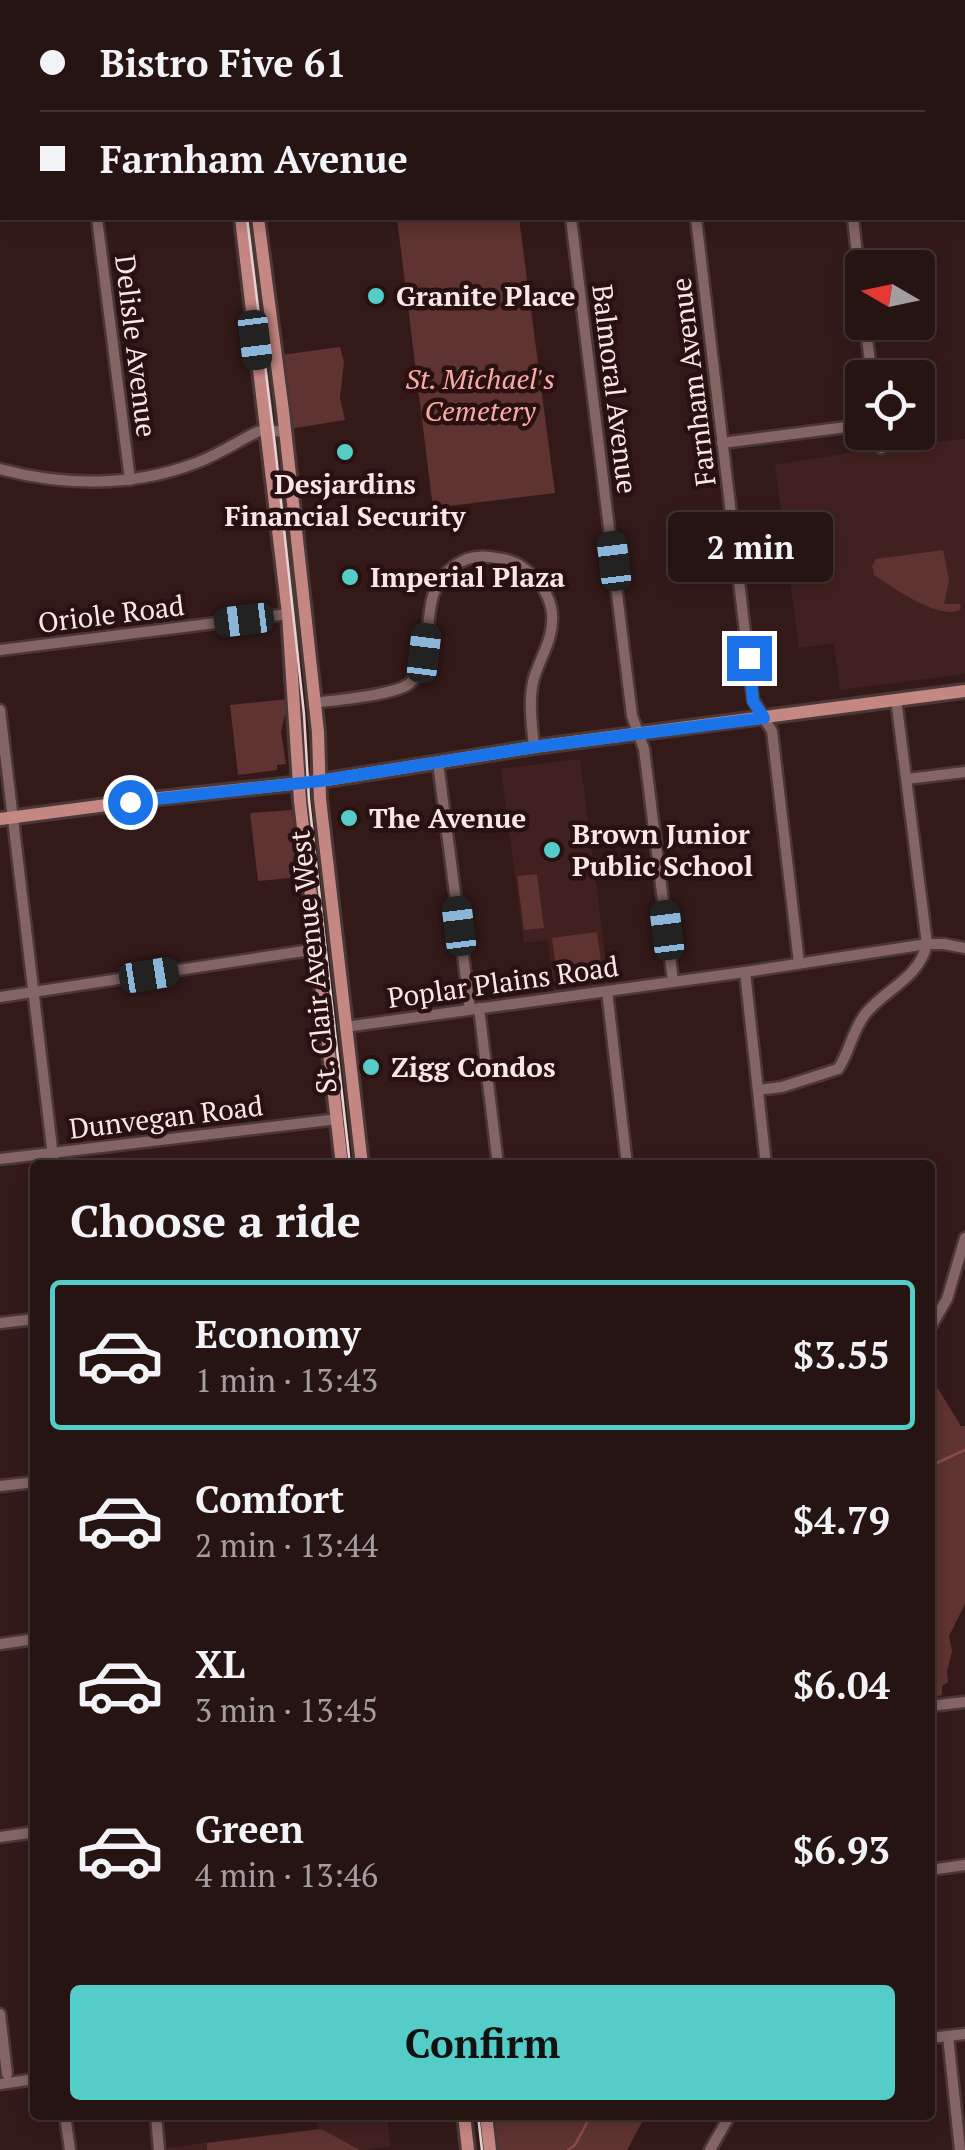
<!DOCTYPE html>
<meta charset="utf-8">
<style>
body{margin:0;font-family:"PT Serif",serif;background:#2e1d1c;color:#f1f3f6;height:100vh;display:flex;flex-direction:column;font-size:38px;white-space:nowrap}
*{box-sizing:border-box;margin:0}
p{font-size:32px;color:#a49ea0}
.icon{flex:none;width:55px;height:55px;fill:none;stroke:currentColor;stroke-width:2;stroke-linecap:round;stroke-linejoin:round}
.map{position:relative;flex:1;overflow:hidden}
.side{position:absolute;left:30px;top:1160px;width:905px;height:960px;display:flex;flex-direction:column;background:#261413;border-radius:10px;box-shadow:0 5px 15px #0003,0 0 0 2px #423333}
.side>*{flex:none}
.hud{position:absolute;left:0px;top:0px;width:965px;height:220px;box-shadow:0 5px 15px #0003,0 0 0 2px #423333;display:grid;align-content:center;height:220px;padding:0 40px;background:#261413}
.needle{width:65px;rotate:279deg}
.tools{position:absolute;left:845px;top:250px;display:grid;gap:20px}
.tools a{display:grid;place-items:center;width:90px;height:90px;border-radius:10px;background:#261413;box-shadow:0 5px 15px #0003,0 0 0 2px #423333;font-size:50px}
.end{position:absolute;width:45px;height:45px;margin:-22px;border:12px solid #1a73e8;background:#fff;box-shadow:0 0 0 5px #fff}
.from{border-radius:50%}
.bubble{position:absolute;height:70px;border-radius:10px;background:#261413;box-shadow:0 5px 15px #0003,0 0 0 2px #423333;font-size:32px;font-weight:700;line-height:70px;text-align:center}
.car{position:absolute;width:30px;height:60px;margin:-30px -15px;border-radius:12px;box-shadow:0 0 8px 2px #0007;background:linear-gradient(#222 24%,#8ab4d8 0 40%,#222 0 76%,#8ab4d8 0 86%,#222 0)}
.hud b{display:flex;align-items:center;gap:35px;height:95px;font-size:38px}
.hud b+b{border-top:2px solid #423333}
.hud i{width:25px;height:25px;background:#f1f3f6}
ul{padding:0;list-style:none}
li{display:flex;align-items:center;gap:30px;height:150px;margin:0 20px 15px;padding:0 20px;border:5px solid transparent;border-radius:10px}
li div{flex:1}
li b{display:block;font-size:38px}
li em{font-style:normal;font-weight:700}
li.on{border-color:#54cdc9}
li>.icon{width:90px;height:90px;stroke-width:1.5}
h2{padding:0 40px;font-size:45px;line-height:120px}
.cta{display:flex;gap:20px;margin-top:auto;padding:20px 40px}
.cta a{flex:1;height:115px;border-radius:10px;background:#54cdc9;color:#111;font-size:40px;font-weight:700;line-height:115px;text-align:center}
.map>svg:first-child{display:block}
</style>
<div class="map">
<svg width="965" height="2150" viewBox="0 0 965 2150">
<rect width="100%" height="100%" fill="#331a19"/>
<!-- built -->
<g fill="#412120">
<path d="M 965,439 L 965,674 L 840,690 L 834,643 L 799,648 L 775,465 L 893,446 Z"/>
<path d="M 580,759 L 609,985 L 554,992 L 548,940 L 524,943 L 501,769 Z"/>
<path d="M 317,2115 L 387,2115 L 390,2147 L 364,2150 L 167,2150 L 166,2148 L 318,2129 Z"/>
</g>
<!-- green -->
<g fill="#5e3331">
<path d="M 397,218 L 519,218 L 555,493 L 433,508 Z"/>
<path d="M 340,347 L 344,362 L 340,398 L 345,420 L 289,429 L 281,355 Z"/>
<path d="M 943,550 L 949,580 L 944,604 L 960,604 L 961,609 C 941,622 894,588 874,575 L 872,566 L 876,559 Z"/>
<path d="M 289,699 L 281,732 L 286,764 L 277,765 L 277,770 L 238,775 L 230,705 Z"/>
<path d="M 292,810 L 302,877 L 258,881 L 250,813 Z"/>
<path d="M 537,874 L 544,928 L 524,930 L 517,876 Z"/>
<path d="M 597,932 L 602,970 L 557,976 L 552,938 Z"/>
<path d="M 930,1376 L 961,1426 L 965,1426 L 965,1604 L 949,1636 L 952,1651 L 947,1671 L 948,1682 L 942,1686 L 942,1695 L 930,1699 Z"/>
<path d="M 494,2115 L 646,2115 L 627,2150 L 498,2150 Z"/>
<path d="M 321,2129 L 360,2150 L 207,2150 L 207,2143 Z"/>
</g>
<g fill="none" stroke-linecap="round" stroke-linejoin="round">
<!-- stream -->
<g stroke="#8b4b48" stroke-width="2.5">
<path d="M 930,1466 L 965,1450"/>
<path d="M 568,2150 L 575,2145 L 591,2115"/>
</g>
<!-- minor casing -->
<g stroke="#4a3736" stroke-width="15">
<g id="minor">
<path d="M 546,0 L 546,2"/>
<path d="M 670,0 L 671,2"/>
<path d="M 827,0 L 827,2"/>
<path d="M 97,218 L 130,480"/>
<path d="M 571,218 L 632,716 L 644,749 L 673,981"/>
<path d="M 696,218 L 753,700 L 772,731 L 799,963"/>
<path d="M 853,218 L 862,301"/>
<path d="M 865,322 L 872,378"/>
<path d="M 879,432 L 881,448"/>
<path d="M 722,443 L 862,425"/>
<path d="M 0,469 C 63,486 132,487 193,464 C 216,456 235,443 257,432 L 265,430 L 284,432"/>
<path d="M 0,650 L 288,614"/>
<path d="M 314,703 C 335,700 397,695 410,683 C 442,655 412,596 454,566 C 465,558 476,555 490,557 C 503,559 514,560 525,569 C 539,579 550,596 552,613 C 554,639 541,655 534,678 C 528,700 532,725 534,747"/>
<path d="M 0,710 L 54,1165"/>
<path d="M 438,763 L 470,1009"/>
<path d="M 907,779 L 965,772"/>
<path d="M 745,972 L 766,1165"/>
<path d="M 607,991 L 627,1165"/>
<path d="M 0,997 L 317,949"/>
<path d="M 479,1008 L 498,1165"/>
<path d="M 345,1027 L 745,972 L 927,944 L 944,944 L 965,948"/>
<path d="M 758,1090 L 782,1087 L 838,1069 C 850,1052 852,1030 866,1013 C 887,988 919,978 927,944 L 896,699"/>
<path d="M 0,1159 L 338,1119"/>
<path d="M 0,1323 L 35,1319"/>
<path d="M 930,1328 L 947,1299 L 965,1238"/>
<path d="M 0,1486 L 35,1482"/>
<path d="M 0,1644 L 35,1639"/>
<path d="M 930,1706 L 965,1702"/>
<path d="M 0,1837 L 35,1832"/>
<path d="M 930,1870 L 965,1865"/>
<path d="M 0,2014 L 7,2074"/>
<path d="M 948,2036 L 960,2150"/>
<path d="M 930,2038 L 965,2034"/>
<path d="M 0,2084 L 35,2079"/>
<path d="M 65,2115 L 70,2150"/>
<path d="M 156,2115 L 159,2150"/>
<path d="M 710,2150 L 730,2115"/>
</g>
</g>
<!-- major casing -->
<g stroke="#4a3736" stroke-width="18">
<g id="major">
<path d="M 215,0 L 215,2"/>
<path d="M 229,0 L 230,2"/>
<path d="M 353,2 L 370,0"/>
<path d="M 0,50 L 2,49"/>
<path d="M 241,218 L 288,614 L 300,801 L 342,1165"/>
<path d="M 258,218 L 283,411 L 318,732 L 320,799 L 362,1165"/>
<path d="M 0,819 L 160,798 L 320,781 L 534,747 L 965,691"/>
<path d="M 464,2115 L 468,2150"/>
<path d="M 486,2115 L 490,2150"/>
</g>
</g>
<!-- minor -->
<use href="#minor" stroke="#846563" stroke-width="10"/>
<!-- major -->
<use href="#major" stroke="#c58783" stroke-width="12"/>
<!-- tram -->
<g stroke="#e5d2d1" stroke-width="2.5">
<path d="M 222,0 L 222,2"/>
<path d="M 247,218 L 275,446 L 304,714 L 309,800 L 350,1165"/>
<path d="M 478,2115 L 482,2150"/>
</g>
</g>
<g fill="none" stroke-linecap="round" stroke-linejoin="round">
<!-- route -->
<path stroke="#1a73e8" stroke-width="12" d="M 130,802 L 320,781 L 534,747 L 764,718 L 753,701 L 749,658"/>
</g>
<!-- markers -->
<g fill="#54cdc9" stroke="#281110" stroke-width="4">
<circle cx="376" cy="296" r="10"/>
<circle cx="345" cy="452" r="10"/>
<circle cx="350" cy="577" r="10"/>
<circle cx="349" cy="818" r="10"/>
<circle cx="552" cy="850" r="10"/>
<circle cx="371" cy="1067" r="10"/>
</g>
<g text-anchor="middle" stroke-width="9" stroke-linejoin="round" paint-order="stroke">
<!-- poi labels -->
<g font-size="28" font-weight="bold" fill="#f9e7e6" stroke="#281110" text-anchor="start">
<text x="396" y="306">Granite Place</text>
<text x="345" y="494" text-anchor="middle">Desjardins<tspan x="345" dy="32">Financial Security</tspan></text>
<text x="370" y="587">Imperial Plaza</text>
<text x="369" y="828">The Avenue</text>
<text x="572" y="844">Brown Junior<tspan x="572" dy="32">Public School</tspan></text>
<text x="391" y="1077">Zigg Condos</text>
</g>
<!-- street labels -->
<g font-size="28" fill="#f9e7e6" stroke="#281110">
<text transform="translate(136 346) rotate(83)" y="10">Delisle Avenue</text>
<text transform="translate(693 382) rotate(-97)" y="10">Farnham Avenue</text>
<text transform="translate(615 389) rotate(83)" y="10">Balmoral Avenue</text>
<text transform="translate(111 614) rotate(-7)" y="10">Oriole Road</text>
<text transform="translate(313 962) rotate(-96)" y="10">St. Clair Avenue West</text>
<text transform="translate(503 982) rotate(-8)" y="10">Poplar Plains Road</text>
<text transform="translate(166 1117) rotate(-7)" y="10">Dunvegan Road</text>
</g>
<!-- park labels -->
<g font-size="28" font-style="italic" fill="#f9aaa5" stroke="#281110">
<text x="480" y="389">St. Michael's<tspan x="480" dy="32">Cemetery</tspan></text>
</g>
</g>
</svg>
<div class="tools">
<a><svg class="needle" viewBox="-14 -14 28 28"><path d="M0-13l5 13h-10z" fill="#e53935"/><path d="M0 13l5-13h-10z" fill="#a49ea0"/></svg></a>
<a><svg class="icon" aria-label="locate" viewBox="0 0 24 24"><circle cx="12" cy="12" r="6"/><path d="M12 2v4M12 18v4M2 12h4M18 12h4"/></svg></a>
</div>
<i class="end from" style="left:130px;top:802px"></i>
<i class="end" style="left:749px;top:658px"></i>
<div class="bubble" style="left:668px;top:512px;width:165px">2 min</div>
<i class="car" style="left:255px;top:340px;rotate:173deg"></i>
<i class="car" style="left:614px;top:561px;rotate:353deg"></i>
<i class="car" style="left:244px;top:620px;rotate:263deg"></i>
<i class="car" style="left:424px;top:653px;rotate:7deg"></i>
<i class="car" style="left:459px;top:926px;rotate:353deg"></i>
<i class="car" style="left:667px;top:930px;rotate:353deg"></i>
<i class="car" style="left:149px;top:975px;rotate:81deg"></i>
<div class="hud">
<b><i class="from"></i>Bistro Five 61</b>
<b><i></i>Farnham Avenue</b>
</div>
<section class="side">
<h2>Choose a ride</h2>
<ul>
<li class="on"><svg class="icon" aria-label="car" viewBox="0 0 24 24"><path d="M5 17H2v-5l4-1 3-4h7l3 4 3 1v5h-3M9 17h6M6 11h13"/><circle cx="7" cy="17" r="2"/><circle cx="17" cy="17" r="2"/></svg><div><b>Economy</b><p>1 min · 13:43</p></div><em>$3.55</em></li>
<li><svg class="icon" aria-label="car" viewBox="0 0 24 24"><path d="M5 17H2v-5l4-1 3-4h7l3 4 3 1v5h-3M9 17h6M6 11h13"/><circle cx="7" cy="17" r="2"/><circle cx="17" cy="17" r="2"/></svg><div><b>Comfort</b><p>2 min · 13:44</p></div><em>$4.79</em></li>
<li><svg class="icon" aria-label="car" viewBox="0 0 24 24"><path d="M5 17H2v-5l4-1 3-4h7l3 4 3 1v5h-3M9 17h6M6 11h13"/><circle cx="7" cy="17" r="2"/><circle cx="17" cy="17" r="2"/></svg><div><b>XL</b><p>3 min · 13:45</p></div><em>$6.04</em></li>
<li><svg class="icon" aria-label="car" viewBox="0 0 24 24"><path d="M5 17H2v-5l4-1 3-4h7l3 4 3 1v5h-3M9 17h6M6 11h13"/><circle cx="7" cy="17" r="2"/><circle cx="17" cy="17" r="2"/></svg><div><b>Green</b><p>4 min · 13:46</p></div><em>$6.93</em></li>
</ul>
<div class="cta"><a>Confirm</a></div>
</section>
</div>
